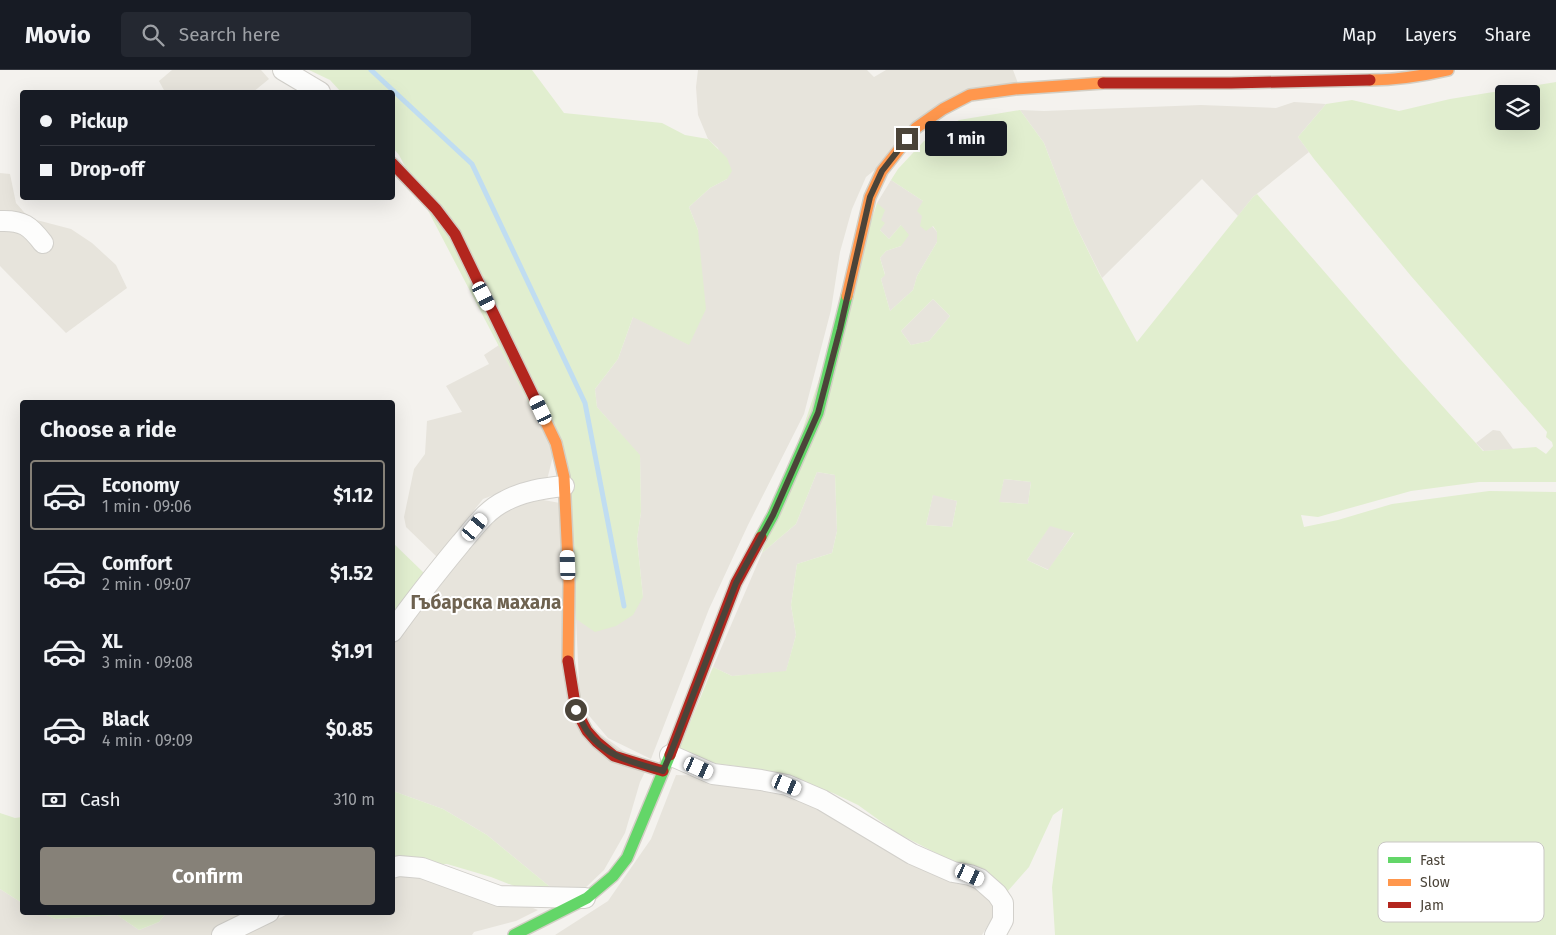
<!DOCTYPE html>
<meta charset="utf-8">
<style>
body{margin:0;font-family:"Fira Sans",sans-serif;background:#242831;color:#f1f3f6;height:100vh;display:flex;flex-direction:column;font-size:19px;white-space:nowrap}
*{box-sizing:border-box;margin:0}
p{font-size:16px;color:#9ea1a6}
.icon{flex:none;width:28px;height:28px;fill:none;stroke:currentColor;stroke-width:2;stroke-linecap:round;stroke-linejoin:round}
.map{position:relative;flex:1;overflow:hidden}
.drawer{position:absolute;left:20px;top:330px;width:375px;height:515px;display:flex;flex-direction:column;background:#171b24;border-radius:5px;box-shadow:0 5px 20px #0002}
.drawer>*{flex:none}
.hud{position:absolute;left:20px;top:20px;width:375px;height:110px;border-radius:5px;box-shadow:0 5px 20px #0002;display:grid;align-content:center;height:110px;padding:0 20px;background:#171b24}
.buttons{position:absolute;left:1495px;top:15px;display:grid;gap:10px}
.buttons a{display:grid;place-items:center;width:45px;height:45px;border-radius:5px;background:#171b24;box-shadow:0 5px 20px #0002;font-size:25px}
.end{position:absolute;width:22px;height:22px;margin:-11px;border:6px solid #4b4439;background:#fff;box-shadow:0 0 0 2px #fff}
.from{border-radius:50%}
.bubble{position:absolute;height:35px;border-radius:5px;background:#171b24;box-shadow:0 5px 20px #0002;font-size:16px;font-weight:700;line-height:35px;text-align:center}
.car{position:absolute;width:15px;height:30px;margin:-15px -8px;border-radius:6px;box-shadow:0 0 4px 1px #0007;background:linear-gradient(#fff 24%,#345 0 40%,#fff 0 76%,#345 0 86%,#fff 0)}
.hud b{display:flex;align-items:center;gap:18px;height:48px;font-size:19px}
.hud b+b{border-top:1px solid #363941}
.hud i{width:12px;height:12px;background:#f1f3f6}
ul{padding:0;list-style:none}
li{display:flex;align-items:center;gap:15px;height:70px;margin:0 10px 8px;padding:0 10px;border:2px solid transparent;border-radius:5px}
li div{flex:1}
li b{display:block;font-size:19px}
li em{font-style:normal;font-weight:700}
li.current{border-color:#868178}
li>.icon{width:45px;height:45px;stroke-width:1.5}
h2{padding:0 20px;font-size:22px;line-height:60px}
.pay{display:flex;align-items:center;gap:12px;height:55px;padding:0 20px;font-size:19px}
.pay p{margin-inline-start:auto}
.action{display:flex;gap:10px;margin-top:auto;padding:10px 20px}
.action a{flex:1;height:58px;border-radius:5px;background:#868178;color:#fff;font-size:20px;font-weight:700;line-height:58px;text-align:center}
header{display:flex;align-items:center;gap:30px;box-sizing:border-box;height:70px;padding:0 25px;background:#171b24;border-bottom:1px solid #363941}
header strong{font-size:24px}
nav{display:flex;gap:28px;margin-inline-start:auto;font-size:18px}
.search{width:350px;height:45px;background:#242831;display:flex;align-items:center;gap:12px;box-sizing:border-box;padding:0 18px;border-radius:5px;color:#9ea1a6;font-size:19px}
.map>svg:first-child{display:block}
</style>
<header>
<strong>Movio</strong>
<div class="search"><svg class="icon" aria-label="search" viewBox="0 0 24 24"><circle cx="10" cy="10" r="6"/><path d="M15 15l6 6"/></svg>Search here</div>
<nav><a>Map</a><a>Layers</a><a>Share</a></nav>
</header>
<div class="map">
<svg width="1556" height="865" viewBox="0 0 1556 865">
<rect width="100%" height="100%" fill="#f4f2ee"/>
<!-- residential -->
<g fill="#e7e4dc">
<path d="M 172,0 L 261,0 L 269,9 L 253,22 L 165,22 L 159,11 Z"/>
<path d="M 698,0 L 867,0 L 874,7 L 886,0 L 1013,0 L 1019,16 L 971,21 L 866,107 L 852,139 L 840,182 L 831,240 L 804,344 L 748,455 L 709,539 L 651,689 L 608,668 L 580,635 L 576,549 L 643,527 L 637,469 L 641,442 L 640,386 L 597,337 L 595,319 L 618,289 L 633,247 L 698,160 L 689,137 L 710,118 L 727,109 L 718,78 L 708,69 L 698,45 L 696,17 Z"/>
<path d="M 1294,32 L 1326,34 L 1298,67 L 1309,82 L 1253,127 L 1238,146 L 1202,109 L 1102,208 L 1074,152 L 1044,73 L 1020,40 L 1044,41 L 1201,35 L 1276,38 Z"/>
<path d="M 0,103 L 10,104 L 16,133 L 29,148 L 71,159 L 92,173 L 116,195 L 127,218 L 66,263 L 0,196 Z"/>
<path d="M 891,110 L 923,131 L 932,156 L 937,162 L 937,172 L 917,206 L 913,220 L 890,241 L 881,209 L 885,204 L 880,188 L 886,181 L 901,176 L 901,155 L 889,169 L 880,160 L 881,150 L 877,133 Z"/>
<path d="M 933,229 L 950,246 L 929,271 L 911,275 L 901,261 Z"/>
<path d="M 505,271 L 555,378 L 544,422 L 510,419 L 483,429 L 437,487 L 406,457 L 404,447 L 414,399 L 425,384 L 427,351 L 462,342 L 446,316 L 489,294 L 484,285 Z"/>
<path d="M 1493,360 L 1500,361 L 1513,379 L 1484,381 L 1476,373 Z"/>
<path d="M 817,402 L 835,405 L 837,461 L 832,483 L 797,494 L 791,535 L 796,565 L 786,602 L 732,606 L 713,597 L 762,483 L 796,454 Z"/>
<path d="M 1004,409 L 1031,412 L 1028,434 L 998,432 Z"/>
<path d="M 933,424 L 957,431 L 952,457 L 926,455 Z"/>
<path d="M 527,427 L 560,433 L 577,647 L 647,698 L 640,712 L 625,763 L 604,800 L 583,820 L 555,821 L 487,765 L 443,739 L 393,721 L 393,568 L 480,450 Z"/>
<path d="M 1050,455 L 1074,462 L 1049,500 L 1027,490 Z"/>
<path d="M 676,705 L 735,707 L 772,712 L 984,818 L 996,842 L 982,865 L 555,865 L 608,831 L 651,769 Z"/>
<path d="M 393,805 L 456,807 L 538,840 L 516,851 L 474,862 L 472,865 L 236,865 L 282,847 L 289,843 L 392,842 Z"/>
<path d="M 0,819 L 22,833 L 22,842 L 42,843 L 55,849 L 117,845 L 139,860 L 159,852 L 166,843 L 265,843 L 211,865 L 0,865 Z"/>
</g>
<!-- green -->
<g fill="#e1eecf" fill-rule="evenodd">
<path d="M 309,0 L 532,0 L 564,43 L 662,53 L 685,65 L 708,69 L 727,88 L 732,101 L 727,109 L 710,118 L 689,137 L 698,160 L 706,239 L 689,275 L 633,247 L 618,289 L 595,319 L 597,337 L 640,385 L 641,442 L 637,469 L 643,527 L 633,545 L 616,556 L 595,562 L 576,549 L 564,401 L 399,85 L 393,78 L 392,22 L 341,22 L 330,10 Z"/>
<path d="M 1556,12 L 1556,412 L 1479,412 L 1411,421 L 1318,447 L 1301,445 L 1304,457 L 1338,450 L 1392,434 L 1489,421 L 1556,422 L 1556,865 L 1055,865 L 1052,817 L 1063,738 L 1053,745 L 1029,797 L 1007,822 L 969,800 L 897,763 L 858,735 L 833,723 L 774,702 L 730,695 L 685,692 L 675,689 L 713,597 L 732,606 L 786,601 L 796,565 L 791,535 L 797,494 L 832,483 L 837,461 L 835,405 L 817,402 L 796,454 L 762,483 L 877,133 L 885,140 L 881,150 L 885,153 L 880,160 L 889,169 L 901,155 L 909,165 L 901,176 L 886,181 L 880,188 L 885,205 L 881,209 L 890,241 L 913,220 L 917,206 L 937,172 L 937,162 L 933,156 L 926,161 L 920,156 L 922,146 L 917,141 L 923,131 L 891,110 L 898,99 L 924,71 L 959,50 L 1020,40 L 1044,73 L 1074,152 L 1099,203 L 1137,272 L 1253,127 L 1257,124 L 1400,289 L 1483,381 L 1536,377 L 1546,384 L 1553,376 L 1552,372 L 1546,367 L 1547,362 L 1411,206 L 1314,89 L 1298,67 L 1326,34 L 1352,30 L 1399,41 L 1450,29 ZM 1504,24 L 1531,24 L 1531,51 L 1504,51 ZM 933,229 L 950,246 L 929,271 L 911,275 L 901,261 ZM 1004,409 L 1031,412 L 1028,434 L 999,432 ZM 933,425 L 957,431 L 952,457 L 926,455 ZM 1050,456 L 1074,463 L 1048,500 L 1027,490 Z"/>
<path d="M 393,473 L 424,503 L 393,545 Z"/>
<path d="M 393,721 L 443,739 L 487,765 L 555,821 L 527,821 L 491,807 L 447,794 L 393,796 Z"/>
<path d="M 0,743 L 15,748 L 22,747 L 22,833 L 0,819 Z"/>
<path d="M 42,843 L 166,842 L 166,843 L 159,852 L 139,860 L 117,845 L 55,849 Z"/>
</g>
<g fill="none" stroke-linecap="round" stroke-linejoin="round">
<!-- stream -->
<path stroke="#c0ddf1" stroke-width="5" d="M 371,0 L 472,94 L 585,333 L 624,536"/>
<!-- street casing -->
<g stroke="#d2d0cb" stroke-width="22">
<g id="street">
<path d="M 283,0 L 320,22"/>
<path d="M 0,151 C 23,150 30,156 43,173"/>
<path d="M 392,562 C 414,531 437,502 461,473 C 474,458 486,440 505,431 C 523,421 544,418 564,416"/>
<path d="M 670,685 L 713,704 L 761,710 L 787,715 L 822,730 L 912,784 L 953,802 L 970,805 L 980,809 L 997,824 L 1003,833 L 1003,850 L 995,865"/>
<path d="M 392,798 L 399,796 L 422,798 L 499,826 L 585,828"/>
<path d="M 222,865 L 269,842"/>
</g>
</g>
<!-- fast casing -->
<g stroke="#d3cfc5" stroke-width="14">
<g id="fast">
<path d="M 761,467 L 773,445 L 818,343 L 847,226"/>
<path d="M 514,865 L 587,828 L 613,806 L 627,788 L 670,685"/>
</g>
</g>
<!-- slow casing -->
<g stroke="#d3cfc5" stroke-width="14">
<g id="slow">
<path d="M 1370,10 C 1396,10 1422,6 1448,0"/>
<path d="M 847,226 L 870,127 L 882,101 L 916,58 L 943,39 L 970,25 L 1015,19 L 1103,13"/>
<path d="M 544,348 L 556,373 L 564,407 L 569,513 L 568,591"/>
</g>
</g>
<!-- jam casing -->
<g stroke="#d3cfc5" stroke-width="14">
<g id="jam">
<path d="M 1103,13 L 1231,13 L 1370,10"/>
<path d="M 392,93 L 436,139 L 455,164 L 544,348"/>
<path d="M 568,591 L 576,640 L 587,661 L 597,672 L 614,686 L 663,701"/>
<path d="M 670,685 L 736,513 L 761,467"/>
</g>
</g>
<!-- street -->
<use href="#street" stroke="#fdfdfc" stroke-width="20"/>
<!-- fast -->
<use href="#fast" stroke="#63d668" stroke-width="11"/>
<!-- slow -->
<use href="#slow" stroke="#ff974d" stroke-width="11"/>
<!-- jam -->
<use href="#jam" stroke="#b3261e" stroke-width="11"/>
</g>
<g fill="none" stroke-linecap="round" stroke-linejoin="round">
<!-- route -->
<path stroke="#4b4439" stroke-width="6" d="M 576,640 C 580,647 583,655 587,661 C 605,687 635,693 663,701 L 670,685 L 736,513 L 773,445 L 818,343 L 840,259 L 870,127 L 882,101 L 907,69"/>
</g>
<g text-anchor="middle" stroke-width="4" stroke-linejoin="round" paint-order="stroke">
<!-- neighbourhood labels -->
<g font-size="19" font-weight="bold" fill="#6e6250" stroke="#fff">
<text x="486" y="539">Гъбарска махала</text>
</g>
</g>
<!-- legend -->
<rect x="1378" y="772" width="166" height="80" rx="8" fill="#fff" stroke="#c9c7c4" stroke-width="1"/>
<rect x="1388" y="787" width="23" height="6" fill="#63d668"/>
<rect x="1388" y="809" width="23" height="7" fill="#ff974d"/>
<rect x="1388" y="832" width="23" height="6" fill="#b3261e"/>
<g font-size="14" fill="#4b4439">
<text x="1420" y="795">Fast</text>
<text x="1420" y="817">Slow</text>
<text x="1420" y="840">Jam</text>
</g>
</svg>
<div class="buttons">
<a><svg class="icon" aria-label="layers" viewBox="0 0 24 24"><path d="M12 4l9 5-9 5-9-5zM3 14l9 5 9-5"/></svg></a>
</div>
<i class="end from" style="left:576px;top:640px"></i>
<i class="end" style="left:907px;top:69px"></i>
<div class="bubble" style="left:925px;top:51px;width:82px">1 min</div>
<i class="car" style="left:484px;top:226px;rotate:153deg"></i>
<i class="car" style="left:541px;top:340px;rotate:335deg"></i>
<i class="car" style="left:475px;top:457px;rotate:40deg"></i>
<i class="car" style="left:568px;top:495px;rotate:358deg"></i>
<i class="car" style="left:699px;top:698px;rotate:114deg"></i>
<i class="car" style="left:787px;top:715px;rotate:112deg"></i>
<i class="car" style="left:970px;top:805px;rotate:115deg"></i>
<div class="hud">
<b><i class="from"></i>Pickup</b>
<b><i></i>Drop-off</b>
</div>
<section class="drawer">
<h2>Choose a ride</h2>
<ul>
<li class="current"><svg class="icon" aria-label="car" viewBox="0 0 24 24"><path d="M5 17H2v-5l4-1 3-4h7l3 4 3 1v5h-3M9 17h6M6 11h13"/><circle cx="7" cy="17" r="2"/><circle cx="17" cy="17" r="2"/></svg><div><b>Economy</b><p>1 min · 09:06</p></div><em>$1.12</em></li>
<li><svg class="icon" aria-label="car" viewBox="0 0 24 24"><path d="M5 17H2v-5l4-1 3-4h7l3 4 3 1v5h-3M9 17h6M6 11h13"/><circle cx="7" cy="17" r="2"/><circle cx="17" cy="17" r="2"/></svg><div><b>Comfort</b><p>2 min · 09:07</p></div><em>$1.52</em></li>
<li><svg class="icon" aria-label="car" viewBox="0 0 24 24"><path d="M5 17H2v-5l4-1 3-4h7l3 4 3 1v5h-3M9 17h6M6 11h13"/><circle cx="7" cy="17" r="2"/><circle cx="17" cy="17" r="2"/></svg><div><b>XL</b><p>3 min · 09:08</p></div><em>$1.91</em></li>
<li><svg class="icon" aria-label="car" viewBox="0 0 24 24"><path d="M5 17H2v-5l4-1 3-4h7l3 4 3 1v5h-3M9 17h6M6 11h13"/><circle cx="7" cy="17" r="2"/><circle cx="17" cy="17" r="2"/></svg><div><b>Black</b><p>4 min · 09:09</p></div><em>$0.85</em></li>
</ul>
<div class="pay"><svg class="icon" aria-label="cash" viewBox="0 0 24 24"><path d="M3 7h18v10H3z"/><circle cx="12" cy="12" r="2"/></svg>Cash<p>310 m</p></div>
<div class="action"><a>Confirm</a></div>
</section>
</div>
